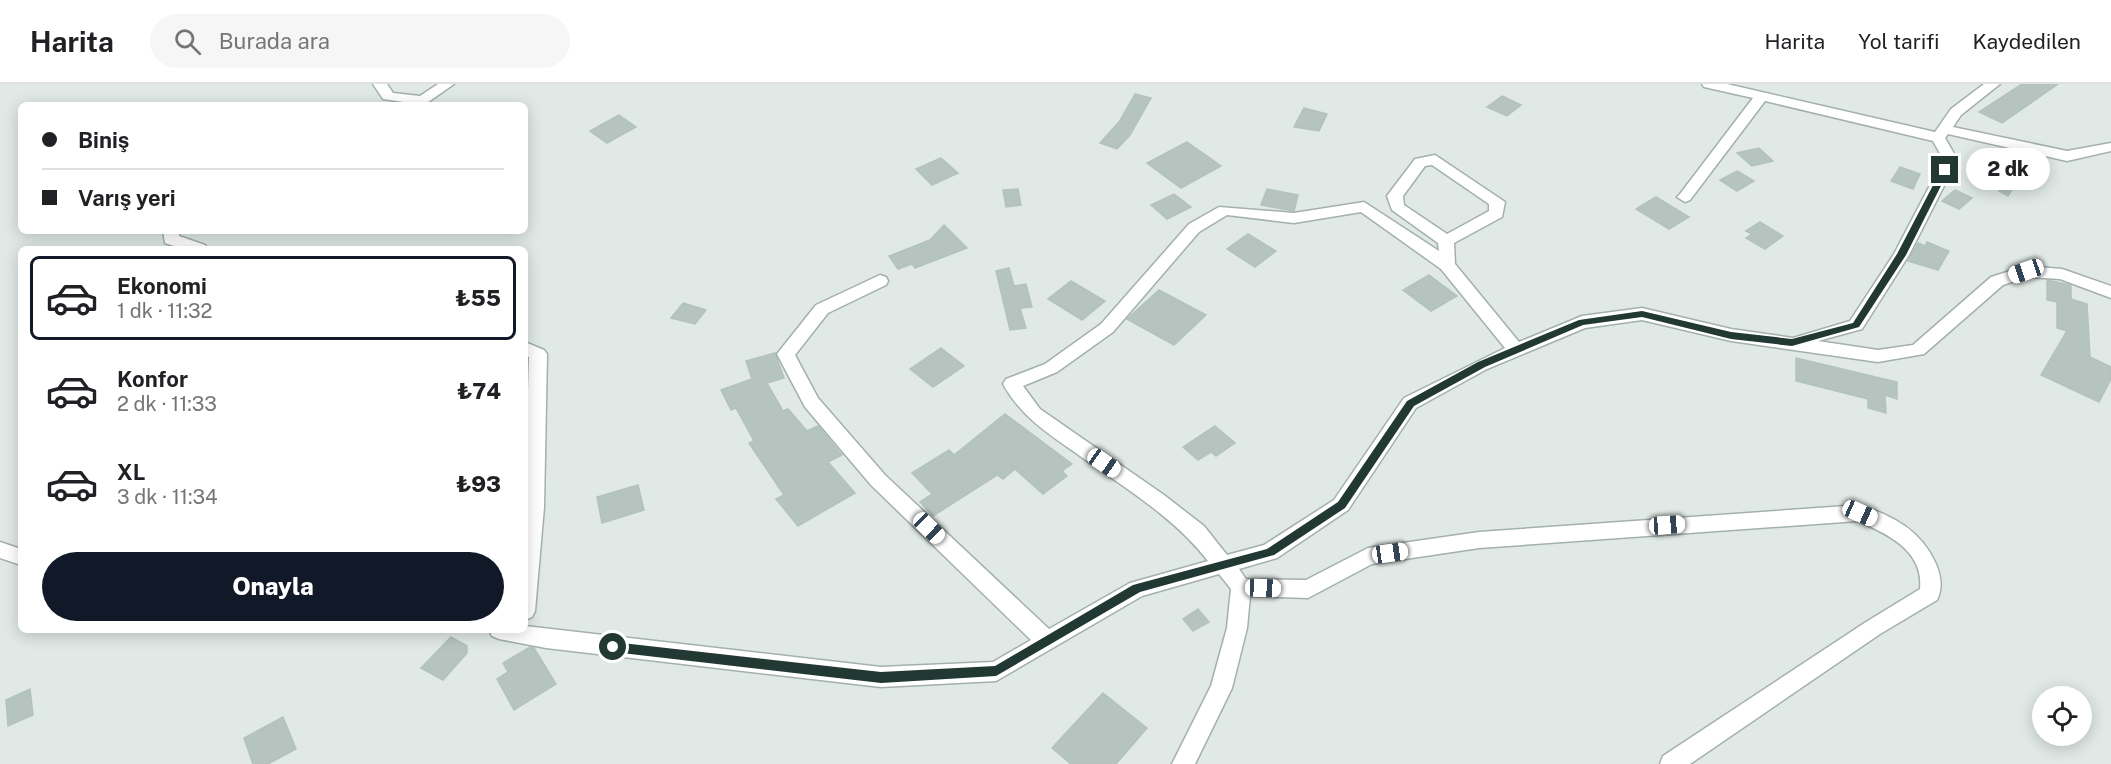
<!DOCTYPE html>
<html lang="tr">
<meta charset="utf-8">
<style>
body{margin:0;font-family:"Public Sans",sans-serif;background:#f6f6f6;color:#202124;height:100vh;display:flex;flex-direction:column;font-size:22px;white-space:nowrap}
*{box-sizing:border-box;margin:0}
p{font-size:20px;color:#757577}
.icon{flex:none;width:33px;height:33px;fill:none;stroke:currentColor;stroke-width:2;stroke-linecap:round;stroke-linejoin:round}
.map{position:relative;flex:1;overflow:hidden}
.details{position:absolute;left:18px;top:162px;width:510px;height:387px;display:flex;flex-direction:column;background:#fff;border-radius:9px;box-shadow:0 3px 15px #0003}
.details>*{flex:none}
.guide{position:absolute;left:18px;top:18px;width:510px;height:132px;border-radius:9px;box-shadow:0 3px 15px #0003;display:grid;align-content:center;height:132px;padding:0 24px;background:#fff}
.controls{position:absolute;left:2032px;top:602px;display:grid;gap:12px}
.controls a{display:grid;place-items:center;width:60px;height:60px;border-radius:50%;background:#fff;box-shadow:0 3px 15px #0003;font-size:30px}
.end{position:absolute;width:27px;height:27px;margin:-14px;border:8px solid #223833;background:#fff;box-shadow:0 0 0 3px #fff}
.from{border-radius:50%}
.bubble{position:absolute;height:42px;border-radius:21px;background:#fff;box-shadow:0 3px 15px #0003;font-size:20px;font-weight:800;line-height:42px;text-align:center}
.car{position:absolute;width:18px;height:36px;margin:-18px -9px;border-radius:8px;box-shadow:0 0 4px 2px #0007;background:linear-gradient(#fff 24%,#345 0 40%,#fff 0 76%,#345 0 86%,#fff 0)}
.guide b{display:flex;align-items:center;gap:21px;height:57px;font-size:22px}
.guide b+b{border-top:2px solid #e0e0e0}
.guide i{width:15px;height:15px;background:#202124}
ul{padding:10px 0 0;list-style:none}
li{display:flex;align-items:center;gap:18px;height:84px;margin:0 12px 9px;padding:0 12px;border:3px solid transparent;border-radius:9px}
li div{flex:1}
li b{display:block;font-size:22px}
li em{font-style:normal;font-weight:800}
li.on{border-color:#111827}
li>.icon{width:54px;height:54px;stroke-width:1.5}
.primary-button{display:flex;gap:12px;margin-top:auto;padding:12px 24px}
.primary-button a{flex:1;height:69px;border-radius:36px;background:#111827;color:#fff;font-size:24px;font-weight:800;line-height:69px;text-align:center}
header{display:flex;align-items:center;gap:36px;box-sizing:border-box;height:84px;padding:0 30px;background:#fff;border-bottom:2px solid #e0e0e0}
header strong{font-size:28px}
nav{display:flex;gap:33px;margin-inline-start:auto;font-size:21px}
.search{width:420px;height:54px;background:#f6f6f6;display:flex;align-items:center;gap:15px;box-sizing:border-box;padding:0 21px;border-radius:33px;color:#757577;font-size:22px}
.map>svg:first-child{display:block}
</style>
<header>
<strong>Harita</strong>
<div class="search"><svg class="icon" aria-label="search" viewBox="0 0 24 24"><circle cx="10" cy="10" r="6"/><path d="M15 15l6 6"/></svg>Burada ara</div>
<nav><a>Harita</a><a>Yol tarifi</a><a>Kaydedilen</a></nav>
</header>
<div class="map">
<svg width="2111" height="680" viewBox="0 0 2111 680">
<rect width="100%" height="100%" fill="#e0e9e5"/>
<!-- building -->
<g fill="#b5c4be" stroke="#b3c2bc" stroke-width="1.5">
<path d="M 2022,0 L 2058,0 L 2002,39 L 1979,28 Z"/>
<path d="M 1135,10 L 1151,14 L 1130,51 L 1117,65 L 1100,59 L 1119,38 Z"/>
<path d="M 1502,12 L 1521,21 L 1507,32 L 1487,23 Z"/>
<path d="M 1304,24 L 1327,30 L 1319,47 L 1294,43 Z"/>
<path d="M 619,31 L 636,43 L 607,59 L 590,47 Z"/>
<path d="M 1187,58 L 1221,82 L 1181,104 L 1147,79 Z"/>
<path d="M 1759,64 L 1773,77 L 1752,82 L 1737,69 Z"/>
<path d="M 2016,68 L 2032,71 L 2008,112 L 1999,107 Z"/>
<path d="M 941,74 L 958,89 L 932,101 L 916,85 Z"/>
<path d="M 1900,83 L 1920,90 L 1913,105 L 1891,97 Z"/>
<path d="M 1737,87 L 1754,97 L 1737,107 L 1720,96 Z"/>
<path d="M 1018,105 L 1021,121 L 1006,123 L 1003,106 Z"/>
<path d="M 1267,105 L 1298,111 L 1294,127 L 1261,121 Z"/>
<path d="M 1955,106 L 1972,114 L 1959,125 L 1942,117 Z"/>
<path d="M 1174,110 L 1191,123 L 1167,135 L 1151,121 Z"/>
<path d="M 1656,113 L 1689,133 L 1669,145 L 1636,125 Z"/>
<path d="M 1760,138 L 1783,152 L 1765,165 L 1746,154 L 1752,150 L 1746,147 Z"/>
<path d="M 944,141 L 967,164 L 915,184 L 912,180 L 898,185 L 889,172 L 930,156 Z"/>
<path d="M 1248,150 L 1276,167 L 1255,183 L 1227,165 Z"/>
<path d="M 1927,158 L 1949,167 L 1938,186 L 1908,177 L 1918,159 L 1925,162 Z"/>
<path d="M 1009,184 L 1014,202 L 1026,200 L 1032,223 L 1020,224 L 1026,244 L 1010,246 L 996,187 Z"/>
<path d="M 1429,191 L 1457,212 L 1431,227 L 1403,206 Z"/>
<path d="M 2047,196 L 2071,201 L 2071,215 L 2087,220 L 2090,273 L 2111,283 L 2111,295 L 2099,318 L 2041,291 L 2067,247 L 2057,244 L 2057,218 L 2047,216 Z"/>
<path d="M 1071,197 L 1105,217 L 1082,236 L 1048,215 Z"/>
<path d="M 1159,206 L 1206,231 L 1174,261 L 1127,235 Z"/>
<path d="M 683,219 L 706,226 L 695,240 L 671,234 Z"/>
<path d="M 941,264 L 964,282 L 933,303 L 910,285 Z"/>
<path d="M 775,269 L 784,294 L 767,299 L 783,327 L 788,325 L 807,347 L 818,342 L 842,371 L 828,378 L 855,409 L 798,442 L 776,415 L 784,411 L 749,359 L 754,357 L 736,324 L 731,326 L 721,306 L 752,295 L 746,277 Z"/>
<path d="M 1796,274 L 1897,298 L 1897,315 L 1885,311 L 1886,329 L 1868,324 L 1868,315 L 1796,297 Z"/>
<path d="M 1005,330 L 1072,380 L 1062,387 L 1067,392 L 1043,410 L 1015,385 L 1003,395 L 997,391 L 933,432 L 920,418 L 932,410 L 912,389 L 949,366 L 954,371 Z"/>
<path d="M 1215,342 L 1235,359 L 1216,372 L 1211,368 L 1198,376 L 1183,363 Z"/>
<path d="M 638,401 L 644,426 L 602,439 L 597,413 Z"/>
<path d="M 1198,525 L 1209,538 L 1193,547 L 1183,535 Z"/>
<path d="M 451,553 L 467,562 L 467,569 L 443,596 L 421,584 Z"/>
<path d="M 530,563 L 534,564 L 556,600 L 514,626 L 497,595 L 508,588 L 503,579 Z"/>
<path d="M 30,605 L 33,631 L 8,642 L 6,616 Z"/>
<path d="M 1103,609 L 1147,644 L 1116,680 L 1071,680 L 1052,664 Z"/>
<path d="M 283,633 L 296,665 L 268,680 L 253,680 L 244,654 Z"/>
</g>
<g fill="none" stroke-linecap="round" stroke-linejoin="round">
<!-- minor casing -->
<g stroke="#a3b0ac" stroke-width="3">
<g id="minor">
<path d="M 373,0 L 387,0 L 393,9 L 420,12 L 438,0 L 454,0 L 424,21 L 383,15 Z"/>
<path d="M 1702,0 L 1727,0 L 1935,48 L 1951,25 L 1984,0 L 2000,0 L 1961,31 L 1953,43 L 2067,67 L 2111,59 L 2111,67 L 2067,77 L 1948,50 L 1945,54 L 1956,73 L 1952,86 L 1909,171 L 1862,245 L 1818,257 L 1878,266 L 1913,261 L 1991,193 L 2026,182 L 2062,185 L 2111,202 L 2111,214 L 2060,195 L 2027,193 L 2003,201 L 1924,270 L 1878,278 L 1731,257 L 1642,236 L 1585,244 L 1487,285 L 1416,324 L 1348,426 L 1277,474 L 1239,485 L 1246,495 L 1306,496 L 1368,464 L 1479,448 L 1860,421 C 1893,432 1921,446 1936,480 C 1941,492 1943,504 1937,516 L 1880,550 L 1690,680 L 1660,680 L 1663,672 L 1866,538 L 1920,505 C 1924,467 1888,450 1858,437 L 1479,464 L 1372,480 L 1308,514 L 1250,512 L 1247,544 L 1232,604 L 1195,680 L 1172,680 L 1211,602 L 1227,544 L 1231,505 L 1219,490 L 1142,512 L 996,597 L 881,603 L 546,564 L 499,555 L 492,552 L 489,546 L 525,546 L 525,542 L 881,583 L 993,578 L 1031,556 L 871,401 L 805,323 L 777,270 L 816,221 L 880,191 L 886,193 L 888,197 L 886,201 L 828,229 L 795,271 L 818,314 L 885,391 L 1049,545 L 1130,499 L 1208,477 C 1174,433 1125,404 1080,372 C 1049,350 1022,334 1003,300 L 1006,295 L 1045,280 L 1101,240 L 1189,140 L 1219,123 L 1294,129 L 1364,118 L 1439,167 L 1438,159 L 1392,126 L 1387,112 L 1415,75 L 1435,71 L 1505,118 L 1502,133 L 1454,159 L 1455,180 L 1519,258 L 1582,232 L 1642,224 L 1731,245 L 1793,254 L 1850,237 L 1894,170 L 1938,86 L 1942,73 L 1933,57 L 1765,17 L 1690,116 L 1685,118 L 1677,113 L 1680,110 L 1753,14 L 1704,3 ZM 1432,81 L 1489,120 L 1489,127 L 1447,150 L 1404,121 L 1403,112 L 1425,82 ZM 1361,128 L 1441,185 L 1505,264 L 1404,314 L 1334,416 L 1264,461 L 1227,471 L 1204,442 L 1164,411 L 1040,325 L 1023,302 L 1057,288 L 1113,248 L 1199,148 L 1227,131 L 1294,139 Z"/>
<path d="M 163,147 L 179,147 L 179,152 L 205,161 L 207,165 L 183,165 L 165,159 Z"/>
<path d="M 525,258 L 544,266 L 547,270 L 544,423 L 535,527 L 532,533 L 525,536 L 525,407 L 529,273 L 525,271 Z"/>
<path d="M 0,458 L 21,465 L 21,481 L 0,474 Z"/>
</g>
</g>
<!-- minor -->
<use href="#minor" fill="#fff" fill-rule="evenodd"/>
</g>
<!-- route -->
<path fill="#223833" d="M 1945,84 L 1949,86 L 1906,171 L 1859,243 L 1792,262 L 1731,255 L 1642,233 L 1583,241 L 1485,283 L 1414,322 L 1345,424 L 1274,471 L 1140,508 L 996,592 L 881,599 L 613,568 L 607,563 L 613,558 L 881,588 L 995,582 L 1133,501 L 1267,465 L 1338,418 L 1407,317 L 1478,278 L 1579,236 L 1642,227 L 1731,248 L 1792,255 L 1853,239 L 1897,170 L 1941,86 Z"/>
</svg>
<div class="controls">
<a><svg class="icon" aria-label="locate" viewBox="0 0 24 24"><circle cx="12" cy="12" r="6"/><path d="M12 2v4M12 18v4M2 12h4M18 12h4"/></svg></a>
</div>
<i class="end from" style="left:613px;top:563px"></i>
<i class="end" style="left:1945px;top:86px"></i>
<div class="bubble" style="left:1966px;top:64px;width:84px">2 dk</div>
<i class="car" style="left:2026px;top:187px;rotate:251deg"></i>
<i class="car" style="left:1104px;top:379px;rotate:125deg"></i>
<i class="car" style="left:1860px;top:429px;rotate:114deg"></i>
<i class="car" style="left:1667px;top:441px;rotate:86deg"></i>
<i class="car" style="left:929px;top:444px;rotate:134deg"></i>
<i class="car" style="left:1390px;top:469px;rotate:82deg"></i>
<i class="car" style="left:1263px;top:504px;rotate:92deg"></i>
<div class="guide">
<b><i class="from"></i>Biniş</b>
<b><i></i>Varış yeri</b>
</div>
<section class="details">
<ul>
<li class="on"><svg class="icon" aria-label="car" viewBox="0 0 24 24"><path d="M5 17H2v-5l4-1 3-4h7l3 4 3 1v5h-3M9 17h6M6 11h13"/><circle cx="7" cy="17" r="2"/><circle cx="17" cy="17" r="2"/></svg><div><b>Ekonomi</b><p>1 dk · 11:32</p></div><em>₺55</em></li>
<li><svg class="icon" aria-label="car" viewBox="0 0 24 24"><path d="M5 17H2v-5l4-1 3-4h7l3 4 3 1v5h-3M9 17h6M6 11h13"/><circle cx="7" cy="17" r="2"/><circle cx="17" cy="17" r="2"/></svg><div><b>Konfor</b><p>2 dk · 11:33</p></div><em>₺74</em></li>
<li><svg class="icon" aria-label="car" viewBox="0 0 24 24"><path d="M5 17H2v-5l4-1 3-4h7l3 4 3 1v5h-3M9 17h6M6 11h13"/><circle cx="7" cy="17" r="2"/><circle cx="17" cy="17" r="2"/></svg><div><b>XL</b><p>3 dk · 11:34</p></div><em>₺93</em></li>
</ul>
<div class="primary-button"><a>Onayla</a></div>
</section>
</div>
